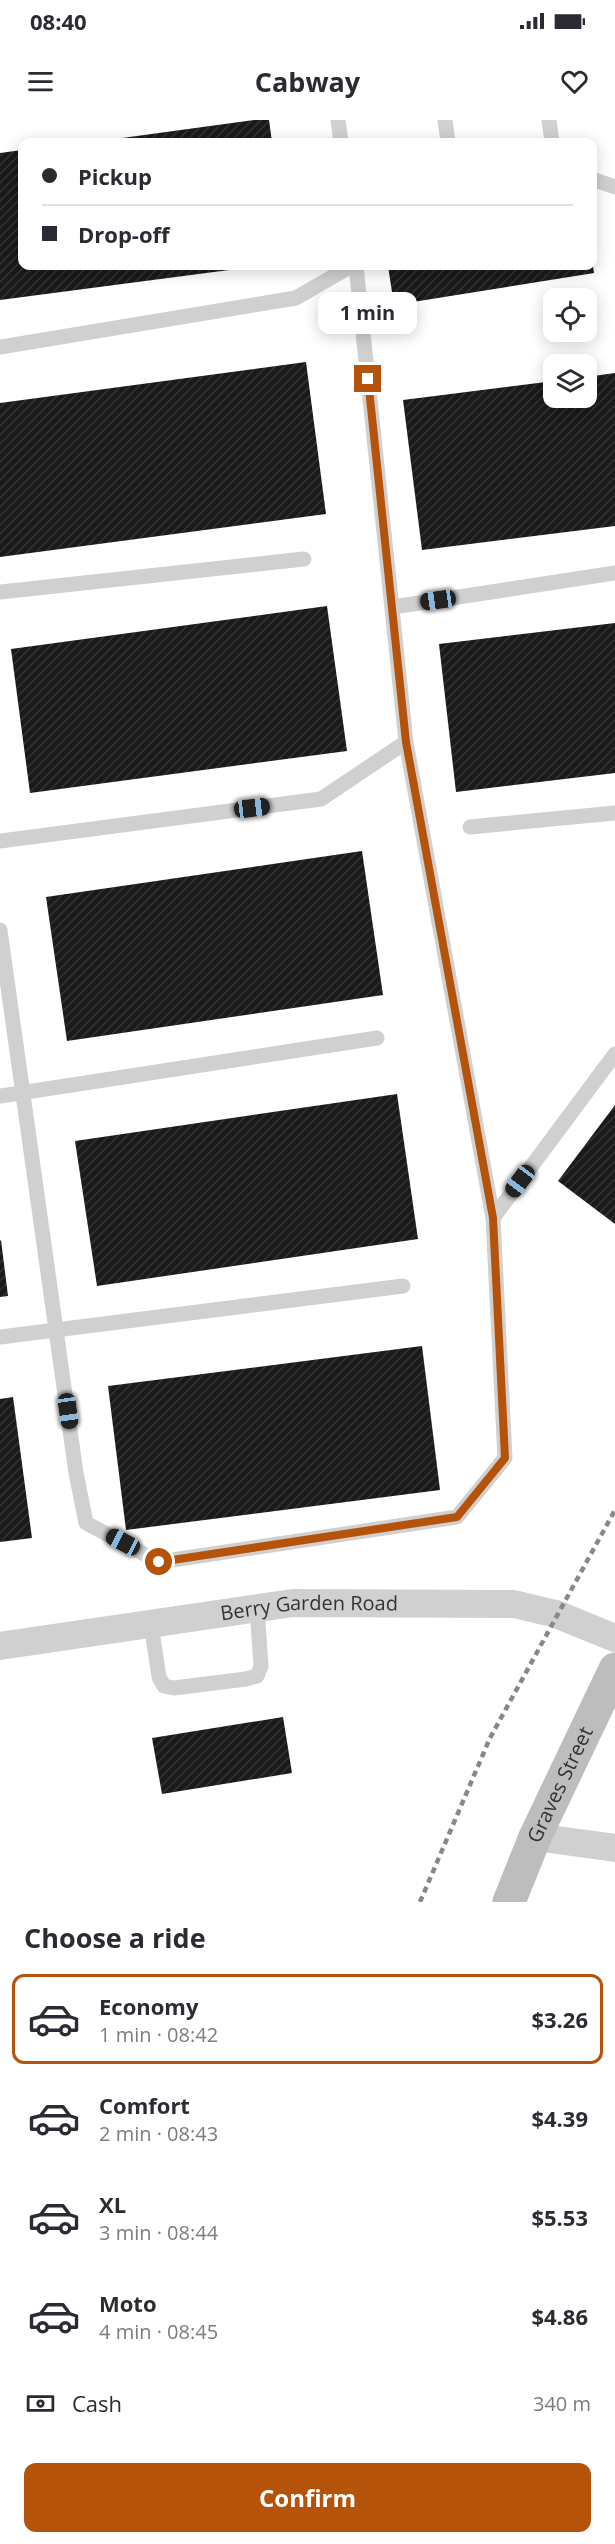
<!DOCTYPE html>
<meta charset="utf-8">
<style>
body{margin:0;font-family:"Open Sans",sans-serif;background:#f2f2f3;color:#2b2b33;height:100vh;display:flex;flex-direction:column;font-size:22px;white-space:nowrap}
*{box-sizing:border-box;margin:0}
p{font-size:20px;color:#7c7c81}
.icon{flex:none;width:33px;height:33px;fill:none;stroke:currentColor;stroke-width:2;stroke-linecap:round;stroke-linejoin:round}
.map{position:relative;height:1782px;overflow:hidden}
.side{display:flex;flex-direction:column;background:#fff;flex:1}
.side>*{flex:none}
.top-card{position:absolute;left:18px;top:18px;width:579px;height:132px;border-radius:12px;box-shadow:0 3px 15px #0003;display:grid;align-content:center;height:132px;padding:0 24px;background:#fff}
.buttons{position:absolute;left:543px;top:168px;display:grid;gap:12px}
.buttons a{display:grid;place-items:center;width:54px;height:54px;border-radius:12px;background:#fff;box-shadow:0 3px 15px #0003;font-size:30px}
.end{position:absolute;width:27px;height:27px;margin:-14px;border:8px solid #b45309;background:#fff;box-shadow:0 0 0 3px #fff}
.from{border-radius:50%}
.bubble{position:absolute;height:42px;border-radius:12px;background:#fff;box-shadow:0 3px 15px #0003;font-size:20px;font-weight:700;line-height:42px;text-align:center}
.car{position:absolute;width:18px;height:36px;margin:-18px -9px;border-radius:8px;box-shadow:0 0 4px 2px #0007;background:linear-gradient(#222 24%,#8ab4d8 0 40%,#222 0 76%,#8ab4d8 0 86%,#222 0)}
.top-card b{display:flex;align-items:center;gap:21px;height:57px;font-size:22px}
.top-card b+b{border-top:2px solid #e1e1e2}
.top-card i{width:15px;height:15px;background:#2b2b33}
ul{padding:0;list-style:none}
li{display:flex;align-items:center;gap:18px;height:90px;margin:0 12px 9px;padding:0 12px;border:3px solid transparent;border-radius:12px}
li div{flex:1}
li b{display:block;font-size:22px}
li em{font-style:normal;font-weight:700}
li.selected{border-color:#b45309}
li>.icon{width:54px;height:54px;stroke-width:1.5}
h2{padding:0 24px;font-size:27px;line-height:72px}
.pay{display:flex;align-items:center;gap:15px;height:66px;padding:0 24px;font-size:22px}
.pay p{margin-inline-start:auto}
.cta{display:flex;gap:12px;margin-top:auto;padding:12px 24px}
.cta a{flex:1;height:69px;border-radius:12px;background:#b45309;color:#fff;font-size:24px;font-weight:700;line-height:69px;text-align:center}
.status{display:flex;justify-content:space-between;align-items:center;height:42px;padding:0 30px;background:#fff;direction:ltr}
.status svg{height:16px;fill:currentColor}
header{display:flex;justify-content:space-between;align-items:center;height:78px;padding:0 24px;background:#fff;font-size:27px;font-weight:700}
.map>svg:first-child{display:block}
</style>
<div class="status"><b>08:40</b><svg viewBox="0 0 49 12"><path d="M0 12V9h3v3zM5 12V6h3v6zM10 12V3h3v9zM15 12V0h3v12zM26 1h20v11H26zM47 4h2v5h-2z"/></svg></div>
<header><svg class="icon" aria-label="menu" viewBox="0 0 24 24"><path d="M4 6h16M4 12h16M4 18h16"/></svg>Cabway<svg class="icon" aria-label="heart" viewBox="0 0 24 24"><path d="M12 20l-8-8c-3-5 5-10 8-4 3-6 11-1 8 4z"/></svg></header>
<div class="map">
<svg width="615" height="1782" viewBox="0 0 615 1782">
<defs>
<pattern id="building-hatch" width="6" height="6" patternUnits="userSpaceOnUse" patternTransform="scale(1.5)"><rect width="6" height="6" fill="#1a1a1a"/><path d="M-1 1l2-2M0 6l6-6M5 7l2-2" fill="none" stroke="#333"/></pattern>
</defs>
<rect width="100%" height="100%" fill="#fff"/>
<!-- building -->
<g fill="url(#building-hatch)">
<path d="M 254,0 L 269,0 L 272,22 L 93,22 Z"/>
<path d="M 22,30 L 22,146 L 252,147 L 0,180 L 0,33 Z"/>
<path d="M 388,146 L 593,146 L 594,153 L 394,185 Z"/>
<path d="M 306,242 L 326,394 L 0,437 L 0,283 Z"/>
<path d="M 615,253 L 615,406 L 422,430 L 403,280 L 554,261 L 554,278 L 586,278 L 586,257 Z"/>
<path d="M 327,486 L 347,631 L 30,673 L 11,529 Z"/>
<path d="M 615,503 L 615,653 L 456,672 L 439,524 Z"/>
<path d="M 362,731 L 383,875 L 67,921 L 46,777 Z"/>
<path d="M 397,974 L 418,1119 L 97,1166 L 75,1021 Z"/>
<path d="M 615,985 L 615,1104 L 558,1061 Z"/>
<path d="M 1,1120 L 8,1176 L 0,1177 L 0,1121 Z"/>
<path d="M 422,1226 L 440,1370 L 126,1410 L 108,1266 Z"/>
<path d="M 13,1277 L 32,1418 L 0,1422 L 0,1279 Z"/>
<path d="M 283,1597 L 292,1653 L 162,1674 L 152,1618 Z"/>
</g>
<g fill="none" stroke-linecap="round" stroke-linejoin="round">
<!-- lane -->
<g stroke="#d0d0d0" stroke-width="15">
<path d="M 338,0 L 341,22"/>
<path d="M 445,0 L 448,22"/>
<path d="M 549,0 L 552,22"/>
<path d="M 592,59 L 615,67"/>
<path d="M 0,227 L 296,178 L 351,146"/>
<path d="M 0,472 L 304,439"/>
<path d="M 393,487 L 615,453"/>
<path d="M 470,707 L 615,693"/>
<path d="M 0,721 L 321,679 L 406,622"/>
<path d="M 0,810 L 76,1353 L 86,1403 L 159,1442 L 457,1397 L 505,1338 L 493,1098 L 406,622 L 356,146"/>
<path d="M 0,976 L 377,918"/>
<path d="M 493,1098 L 615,934"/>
<path d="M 0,1217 L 403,1166"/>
<path d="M 151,1504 L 159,1557 L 164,1566 L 174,1568 L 246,1559 L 257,1556 L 261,1546 L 257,1489"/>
</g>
<!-- street -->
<g stroke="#d0d0d0" stroke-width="28">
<path id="s1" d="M 0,1526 L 293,1483 L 514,1484 L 556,1494 L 615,1518"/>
<path d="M 535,1717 L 615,1728"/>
</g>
<!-- secondary -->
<path stroke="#bdbdbd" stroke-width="33" id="s2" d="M 509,1782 L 535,1717 L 615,1549"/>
<!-- rail -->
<path stroke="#888" stroke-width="4.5" stroke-dasharray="6 4.5" stroke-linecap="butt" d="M 420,1782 L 490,1618 L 615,1390"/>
</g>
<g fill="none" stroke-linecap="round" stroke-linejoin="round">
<!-- route -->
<path stroke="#b45309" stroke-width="8" d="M 159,1442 L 457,1397 L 505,1338 L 493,1098 L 406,622 L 368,259"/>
</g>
<g text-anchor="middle" stroke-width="6" stroke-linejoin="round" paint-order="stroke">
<!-- street labels -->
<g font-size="20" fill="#333" stroke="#fff">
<text dy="7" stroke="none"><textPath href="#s1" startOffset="312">Berry Garden Road</textPath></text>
<text dy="7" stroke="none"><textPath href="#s2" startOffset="128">Graves Street</textPath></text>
</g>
</g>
</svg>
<div class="buttons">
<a><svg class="icon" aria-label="locate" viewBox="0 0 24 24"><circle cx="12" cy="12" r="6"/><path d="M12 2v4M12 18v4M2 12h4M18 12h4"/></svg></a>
<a><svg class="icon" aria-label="layers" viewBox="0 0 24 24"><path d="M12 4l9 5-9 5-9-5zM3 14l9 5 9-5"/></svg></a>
</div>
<i class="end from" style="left:159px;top:1442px"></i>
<i class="end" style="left:368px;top:259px"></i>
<div class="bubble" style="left:318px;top:172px;width:99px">1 min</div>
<i class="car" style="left:438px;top:480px;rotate:262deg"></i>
<i class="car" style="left:252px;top:688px;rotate:83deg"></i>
<i class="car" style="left:520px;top:1061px;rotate:217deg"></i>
<i class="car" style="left:68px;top:1291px;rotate:172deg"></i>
<i class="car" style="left:123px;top:1422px;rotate:298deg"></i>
<div class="top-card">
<b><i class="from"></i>Pickup</b>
<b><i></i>Drop-off</b>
</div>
</div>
<section class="side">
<h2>Choose a ride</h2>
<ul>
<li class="selected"><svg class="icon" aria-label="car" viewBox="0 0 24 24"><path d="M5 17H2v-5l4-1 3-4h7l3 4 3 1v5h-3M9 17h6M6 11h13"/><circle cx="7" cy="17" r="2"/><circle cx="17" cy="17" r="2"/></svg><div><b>Economy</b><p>1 min · 08:42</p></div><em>$3.26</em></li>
<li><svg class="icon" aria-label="car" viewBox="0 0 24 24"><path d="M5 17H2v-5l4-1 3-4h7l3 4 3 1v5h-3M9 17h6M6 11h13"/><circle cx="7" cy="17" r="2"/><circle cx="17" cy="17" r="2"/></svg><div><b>Comfort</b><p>2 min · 08:43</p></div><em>$4.39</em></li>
<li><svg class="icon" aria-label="car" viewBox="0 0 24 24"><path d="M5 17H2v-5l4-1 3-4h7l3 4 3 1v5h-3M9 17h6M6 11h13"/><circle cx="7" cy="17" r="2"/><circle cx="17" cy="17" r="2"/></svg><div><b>XL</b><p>3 min · 08:44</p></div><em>$5.53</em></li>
<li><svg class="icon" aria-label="car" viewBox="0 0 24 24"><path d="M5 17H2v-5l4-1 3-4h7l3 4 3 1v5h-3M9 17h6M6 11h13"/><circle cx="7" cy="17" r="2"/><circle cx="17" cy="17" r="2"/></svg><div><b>Moto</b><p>4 min · 08:45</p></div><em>$4.86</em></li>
</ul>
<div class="pay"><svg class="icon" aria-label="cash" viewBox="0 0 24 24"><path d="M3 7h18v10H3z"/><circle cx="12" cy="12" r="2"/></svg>Cash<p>340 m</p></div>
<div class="cta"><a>Confirm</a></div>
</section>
